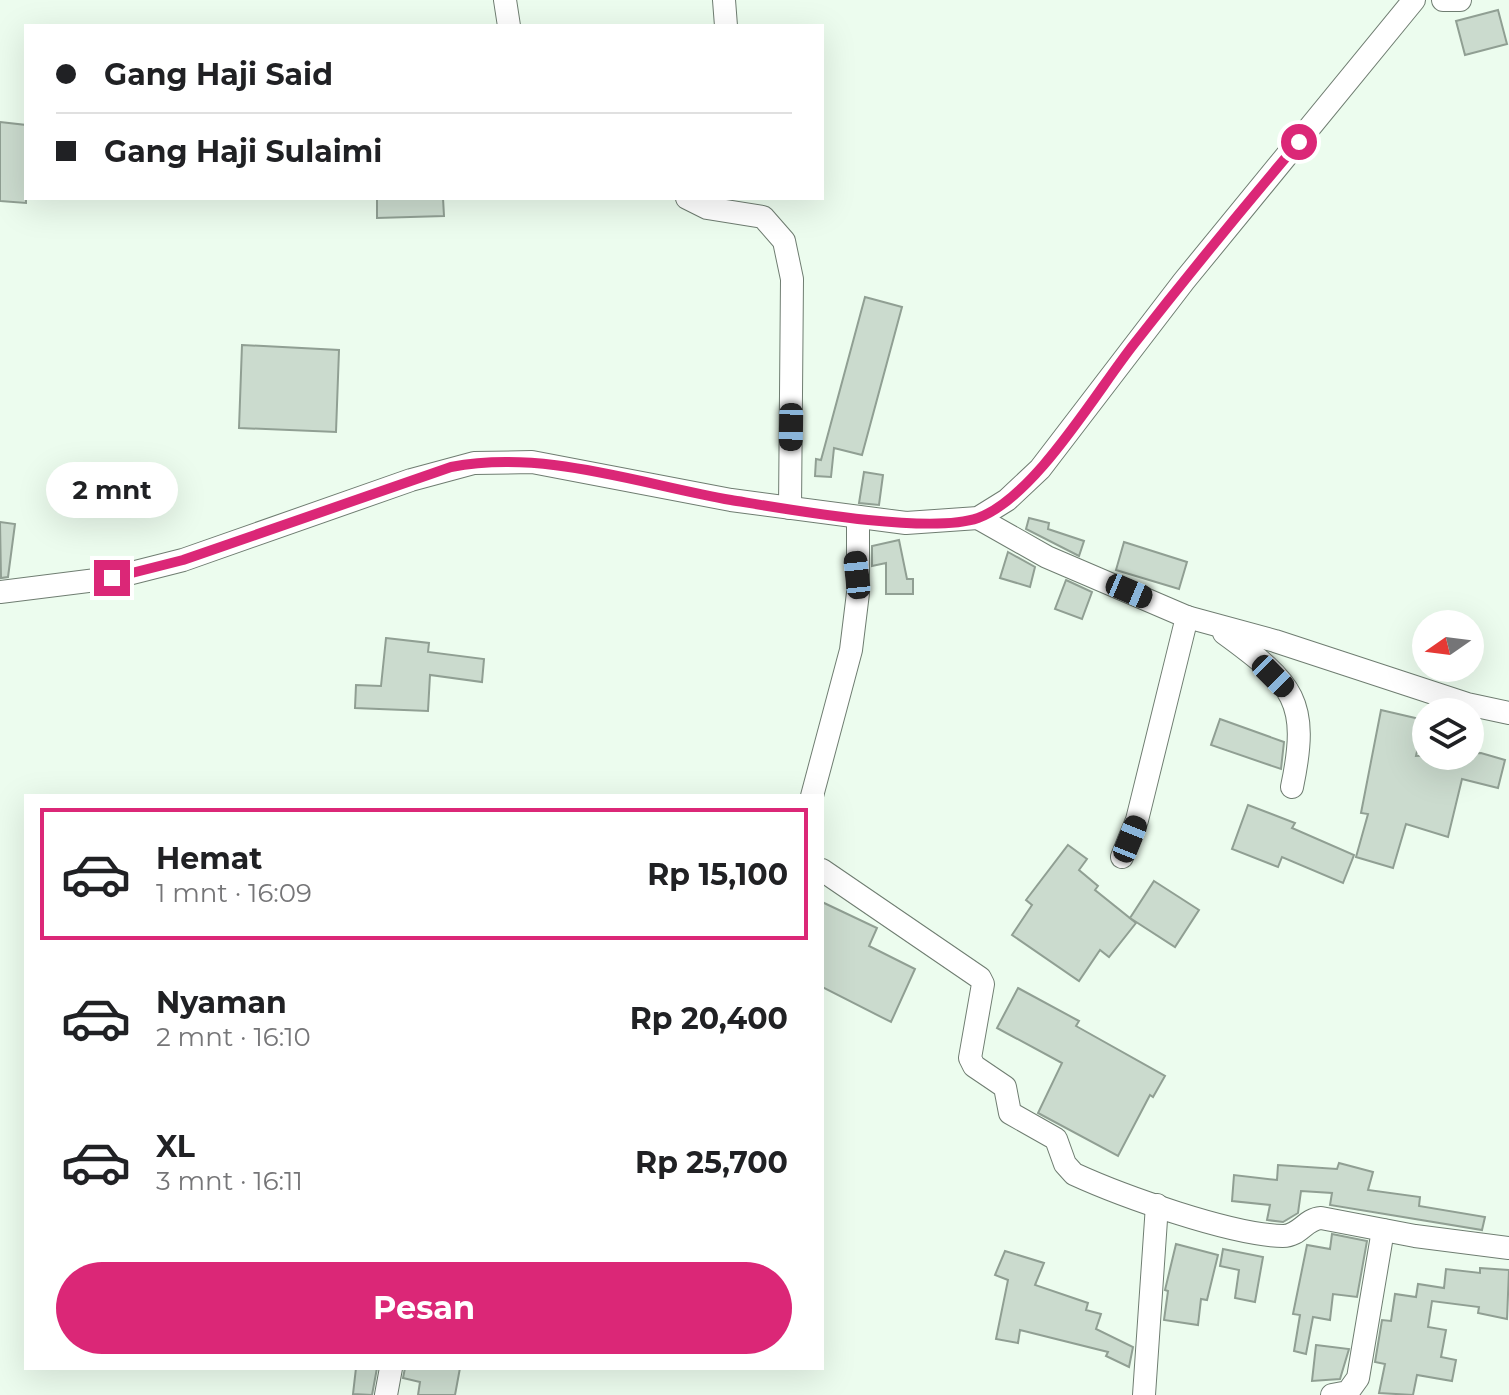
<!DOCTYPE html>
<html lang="id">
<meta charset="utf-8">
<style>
body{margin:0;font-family:Montserrat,sans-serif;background:#f6f6f6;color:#202124;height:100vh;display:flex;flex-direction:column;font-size:30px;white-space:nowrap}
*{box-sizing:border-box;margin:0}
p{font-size:26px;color:#757577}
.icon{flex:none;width:44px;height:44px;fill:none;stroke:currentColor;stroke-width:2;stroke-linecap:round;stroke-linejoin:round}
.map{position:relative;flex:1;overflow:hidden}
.details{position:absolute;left:24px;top:794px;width:800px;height:576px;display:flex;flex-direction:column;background:#fff;border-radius:0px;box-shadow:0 8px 32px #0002}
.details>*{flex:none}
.hud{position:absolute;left:24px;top:24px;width:800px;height:176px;border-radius:0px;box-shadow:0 8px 32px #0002;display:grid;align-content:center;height:176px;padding:0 32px;background:#fff}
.needle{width:52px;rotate:256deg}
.tools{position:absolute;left:1412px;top:610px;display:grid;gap:16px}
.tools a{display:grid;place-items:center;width:72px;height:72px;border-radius:50%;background:#fff;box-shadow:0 8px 32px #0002;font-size:40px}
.end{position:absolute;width:36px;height:36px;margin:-18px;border:10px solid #db2777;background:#fff;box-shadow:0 0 0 4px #fff}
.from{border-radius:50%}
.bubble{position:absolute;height:56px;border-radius:28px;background:#fff;box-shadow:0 8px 32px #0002;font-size:26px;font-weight:700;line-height:56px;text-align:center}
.car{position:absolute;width:24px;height:48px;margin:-24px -12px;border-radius:10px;box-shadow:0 0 6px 2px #0007;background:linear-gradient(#222 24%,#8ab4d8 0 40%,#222 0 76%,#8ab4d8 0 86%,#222 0)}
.hud b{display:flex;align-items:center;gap:28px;height:76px;font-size:30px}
.hud b+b{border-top:2px solid #e0e0e0}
.hud i{width:20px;height:20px;background:#202124}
ul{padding:14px 0 0;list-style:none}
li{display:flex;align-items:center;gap:24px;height:132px;margin:0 16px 12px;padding:0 16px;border:4px solid transparent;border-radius:0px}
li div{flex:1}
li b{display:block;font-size:30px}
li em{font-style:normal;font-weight:700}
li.selected{border-color:#db2777}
li>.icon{width:72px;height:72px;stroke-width:1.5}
.button{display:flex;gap:16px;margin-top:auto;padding:16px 32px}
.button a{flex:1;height:92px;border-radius:48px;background:#db2777;color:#fff;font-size:32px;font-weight:700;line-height:92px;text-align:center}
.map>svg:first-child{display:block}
</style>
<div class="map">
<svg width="1509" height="1395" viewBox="0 0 1509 1395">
<rect width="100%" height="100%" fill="#ecfcee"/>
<!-- building -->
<g fill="#cbdbce" stroke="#909f93" stroke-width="2">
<path d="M 1498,10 L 1507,44 L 1465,55 L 1456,21 Z"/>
<path d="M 0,122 L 26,125 L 26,203 L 0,201 Z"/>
<path d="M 377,198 L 443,198 L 444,216 L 377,218 Z"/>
<path d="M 865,297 L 902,307 L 862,455 L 834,448 L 831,477 L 815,476 L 816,459 L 821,460 Z"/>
<path d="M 242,345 L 339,350 L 336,432 L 239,428 Z"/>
<path d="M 864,472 L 883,475 L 879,505 L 859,503 Z"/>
<path d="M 1029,518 L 1049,523 L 1048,529 L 1084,541 L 1079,556 L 1026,529 Z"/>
<path d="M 0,522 L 15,524 L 8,577 L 1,578 Z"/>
<path d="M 899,540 L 907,579 L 913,579 L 913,594 L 886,594 L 886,563 L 872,566 L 872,546 Z"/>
<path d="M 1124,542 L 1187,562 L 1179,589 L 1116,570 Z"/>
<path d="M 1008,552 L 1035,567 L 1030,587 L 1000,578 Z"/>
<path d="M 1066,580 L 1092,592 L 1082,619 L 1055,609 Z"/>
<path d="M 386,638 L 429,643 L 428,652 L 484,659 L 482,682 L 430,675 L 428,711 L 355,708 L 356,685 L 381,686 Z"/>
<path d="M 1381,710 L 1424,720 L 1416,756 L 1481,753 L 1505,760 L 1498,788 L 1462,779 L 1448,837 L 1406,824 L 1393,868 L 1356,857 L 1368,814 L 1361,813 Z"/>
<path d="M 1220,719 L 1284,742 L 1281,769 L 1211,745 Z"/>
<path d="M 1248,805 L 1295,823 L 1292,828 L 1354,855 L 1343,883 L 1282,857 L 1278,867 L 1232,849 Z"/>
<path d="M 1068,845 L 1087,859 L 1079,870 L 1098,886 L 1095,890 L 1136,923 L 1109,957 L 1100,950 L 1079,981 L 1012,935 L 1032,905 L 1026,900 Z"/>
<path d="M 1154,881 L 1199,910 L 1175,947 L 1130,918 Z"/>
<path d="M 822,902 L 877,928 L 869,946 L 915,969 L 891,1022 L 822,987 Z"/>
<path d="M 1018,988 L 1079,1021 L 1076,1026 L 1165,1076 L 1153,1097 L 1150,1095 L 1118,1156 L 1038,1113 L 1062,1063 L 997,1028 Z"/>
<path d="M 1339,1163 L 1373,1172 L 1368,1190 L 1420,1197 L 1419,1206 L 1485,1217 L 1482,1230 L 1330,1205 L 1332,1193 L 1301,1191 L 1298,1213 L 1283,1222 L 1267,1220 L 1270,1205 L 1232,1201 L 1234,1175 L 1277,1180 L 1278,1165 L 1337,1169 Z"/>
<path d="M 1332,1234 L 1367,1241 L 1357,1297 L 1333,1294 L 1330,1320 L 1313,1317 L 1306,1354 L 1294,1351 L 1300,1315 L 1293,1314 L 1307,1245 L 1330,1249 Z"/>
<path d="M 1176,1244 L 1218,1255 L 1207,1300 L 1201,1299 L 1198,1325 L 1164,1320 L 1168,1291 L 1165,1290 Z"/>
<path d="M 1223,1249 L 1263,1257 L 1255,1302 L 1235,1298 L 1239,1270 L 1220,1266 Z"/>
<path d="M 1005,1251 L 1044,1263 L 1035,1285 L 1088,1303 L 1086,1310 L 1101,1314 L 1096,1329 L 1133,1347 L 1129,1367 L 1106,1356 L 1108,1352 L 1020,1330 L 1018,1343 L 996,1339 L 1008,1280 L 995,1275 Z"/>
<path d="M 1480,1268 L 1509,1270 L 1507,1319 L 1478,1313 L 1479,1307 L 1432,1301 L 1428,1327 L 1446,1330 L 1441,1357 L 1456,1360 L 1452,1381 L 1417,1375 L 1413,1395 L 1379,1393 L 1385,1364 L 1375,1362 L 1382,1320 L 1391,1321 L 1395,1294 L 1416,1297 L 1418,1284 L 1444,1288 L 1446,1269 L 1480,1273 Z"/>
<path d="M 1316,1345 L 1349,1349 L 1340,1379 L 1312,1381 Z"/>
<path d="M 356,1368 L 377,1368 L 372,1395 L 353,1394 Z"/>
<path d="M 405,1368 L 460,1368 L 455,1395 L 418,1395 L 420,1382 L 403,1378 Z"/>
</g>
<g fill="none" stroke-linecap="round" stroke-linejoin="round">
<!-- minor casing -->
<g stroke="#6f7d71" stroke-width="24">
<g id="minor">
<path d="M 505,0 L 509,26"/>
<path d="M 724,0 L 726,26"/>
<path d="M 1443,0 L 1460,0"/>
<path d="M 687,198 L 707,208 L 763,217 L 784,241 L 792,279 L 790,508"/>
<path d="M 978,518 L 1047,557 L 1187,617 L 1275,641 L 1467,704 L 1509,713"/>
<path d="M 0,592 L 112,578 L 183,560 L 411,480 L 474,463 L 532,462 L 731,500 L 906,523 L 978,518 L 1007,500 L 1040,469 L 1184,281 L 1414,0"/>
<path d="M 1224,633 C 1294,684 1310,701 1292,787"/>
<path d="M 812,796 L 851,650 L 858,593 L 858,517"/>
<path d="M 1122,857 L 1137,820 L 1187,617"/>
<path d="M 822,870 L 980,978 L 983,984 L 970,1058 L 974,1066 L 1005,1087 L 1010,1113 L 1056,1139 L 1065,1164 L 1074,1174 C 1122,1196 1231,1235 1283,1236 C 1300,1236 1305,1219 1321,1218 L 1415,1236 L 1509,1248"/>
<path d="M 386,1395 L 391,1368"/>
<path d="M 1144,1395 L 1157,1205"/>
<path d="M 1332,1395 L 1348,1392 L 1358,1378 L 1383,1230"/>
</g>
</g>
<!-- minor -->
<use href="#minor" stroke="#fff" stroke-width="22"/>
</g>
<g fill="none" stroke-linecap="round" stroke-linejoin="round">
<!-- route -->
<path stroke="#db2777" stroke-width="10" d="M 112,578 L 183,560 L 451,467 C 544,449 640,484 731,500 C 786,509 929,535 978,518 C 1035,497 1096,392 1134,344 C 1188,275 1243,208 1299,142"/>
</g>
</svg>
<div class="tools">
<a><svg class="needle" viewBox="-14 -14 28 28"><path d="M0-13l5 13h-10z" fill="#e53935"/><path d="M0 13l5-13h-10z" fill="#757577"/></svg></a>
<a><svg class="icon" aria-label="layers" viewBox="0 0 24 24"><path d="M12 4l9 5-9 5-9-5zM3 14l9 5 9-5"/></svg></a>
</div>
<i class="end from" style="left:1299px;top:142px"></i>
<i class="end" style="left:112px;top:578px"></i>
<div class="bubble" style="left:46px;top:462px;width:132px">2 mnt</div>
<i class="car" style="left:791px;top:427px;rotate:181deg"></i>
<i class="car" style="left:857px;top:575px;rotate:354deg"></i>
<i class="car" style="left:1129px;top:591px;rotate:113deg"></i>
<i class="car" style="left:1273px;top:676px;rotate:135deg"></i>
<i class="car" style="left:1130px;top:839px;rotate:22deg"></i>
<div class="hud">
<b><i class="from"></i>Gang Haji Said</b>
<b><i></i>Gang Haji Sulaimi</b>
</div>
<section class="details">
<ul>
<li class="selected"><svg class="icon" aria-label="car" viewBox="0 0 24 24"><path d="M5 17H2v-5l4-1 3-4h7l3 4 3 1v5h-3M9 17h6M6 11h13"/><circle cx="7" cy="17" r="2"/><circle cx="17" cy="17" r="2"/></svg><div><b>Hemat</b><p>1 mnt · 16:09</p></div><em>Rp 15,100</em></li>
<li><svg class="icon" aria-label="car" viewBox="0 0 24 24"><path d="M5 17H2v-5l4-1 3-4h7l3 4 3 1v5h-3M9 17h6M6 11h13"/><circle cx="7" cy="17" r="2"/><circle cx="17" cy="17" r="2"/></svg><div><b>Nyaman</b><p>2 mnt · 16:10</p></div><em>Rp 20,400</em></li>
<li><svg class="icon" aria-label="car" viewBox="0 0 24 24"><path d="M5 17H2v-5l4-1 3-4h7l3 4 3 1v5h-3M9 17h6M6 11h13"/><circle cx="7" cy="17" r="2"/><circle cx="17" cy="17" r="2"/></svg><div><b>XL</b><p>3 mnt · 16:11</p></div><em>Rp 25,700</em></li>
</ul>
<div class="button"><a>Pesan</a></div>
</section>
</div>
